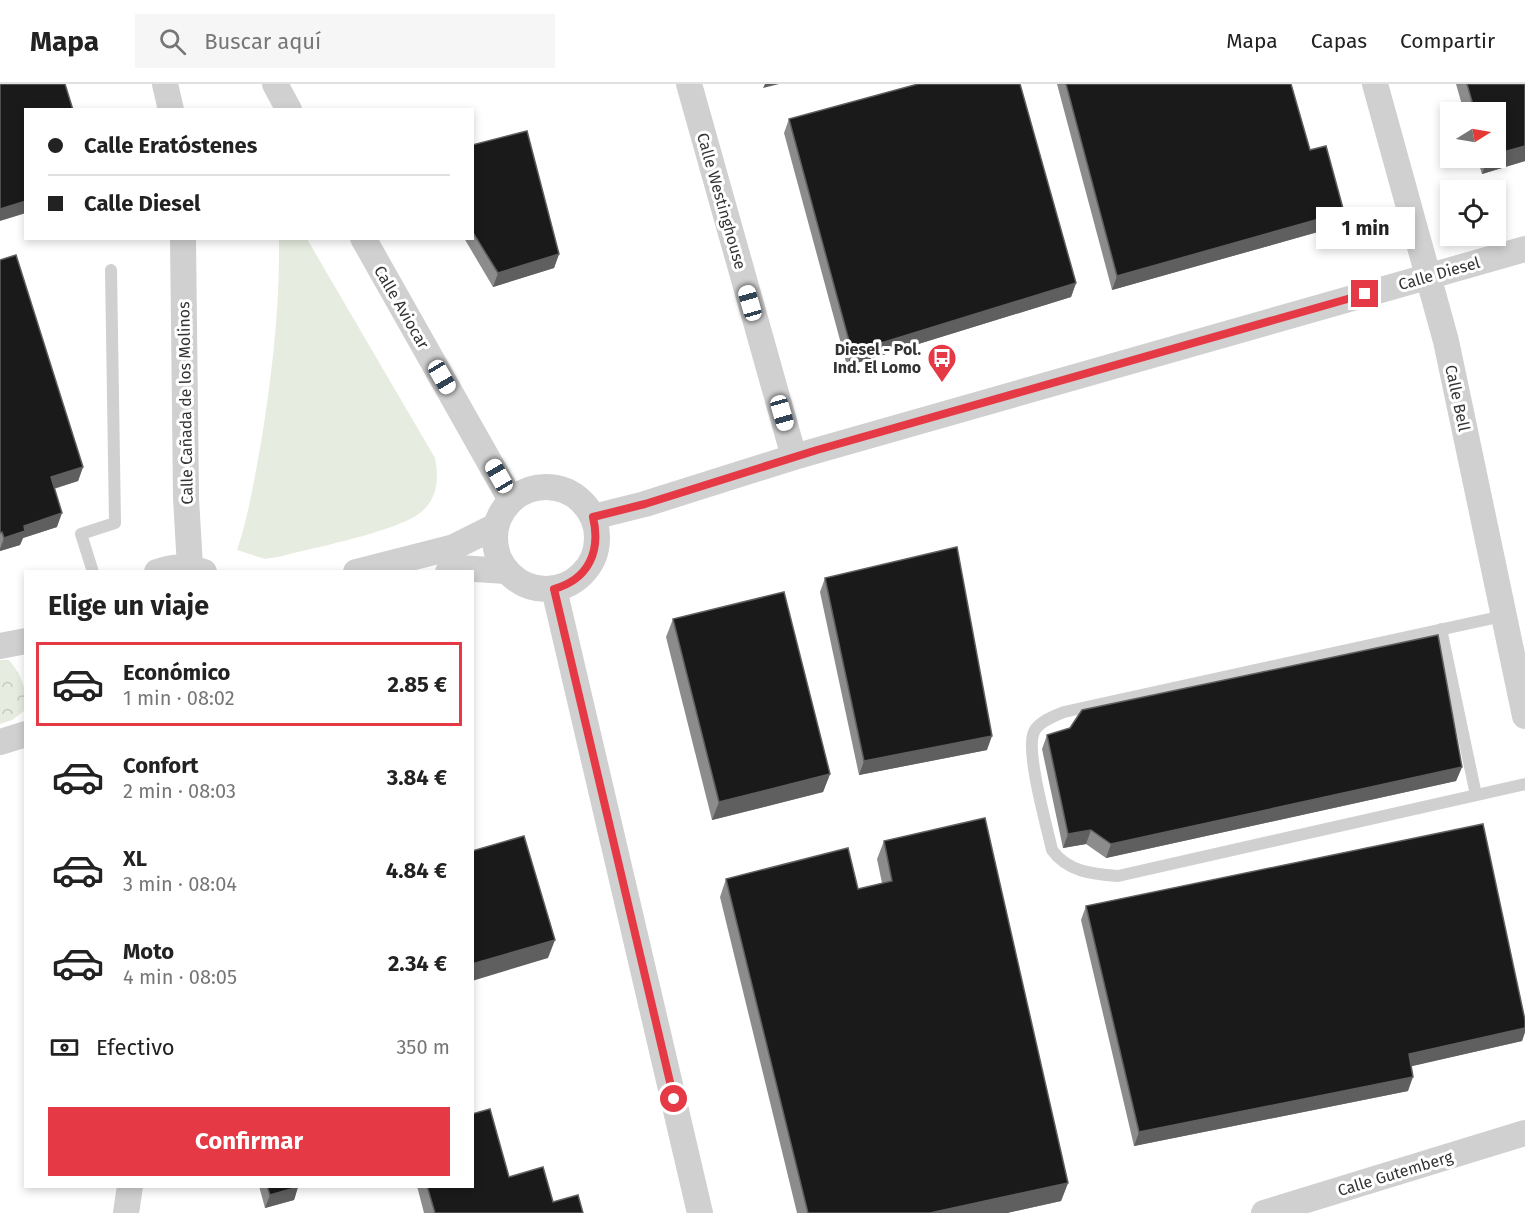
<!DOCTYPE html>
<html lang="es">
<meta charset="utf-8">
<style>
body{margin:0;font-family:"Fira Sans",sans-serif;background:#f6f6f6;color:#222;height:100vh;display:flex;flex-direction:column;font-size:22px;white-space:nowrap}
*{box-sizing:border-box;margin:0}
p{font-size:20px;color:#767676}
.icon{flex:none;width:33px;height:33px;fill:none;stroke:currentColor;stroke-width:2;stroke-linecap:round;stroke-linejoin:round}
.map{position:relative;flex:1;overflow:hidden}
.drawer{position:absolute;left:24px;top:486px;width:450px;height:618px;display:flex;flex-direction:column;background:#fff;border-radius:0px;box-shadow:0 3px 9px #0003}
.drawer>*{flex:none}
.guide{position:absolute;left:24px;top:24px;width:450px;height:132px;border-radius:0px;box-shadow:0 3px 9px #0003;display:grid;align-content:center;height:132px;padding:0 24px;background:#fff}
.needle{width:39px;rotate:79deg}
.buttons{position:absolute;left:1440px;top:18px;display:grid;gap:12px}
.buttons a{display:grid;place-items:center;width:66px;height:66px;border-radius:0px;background:#fff;box-shadow:0 3px 9px #0003;font-size:30px}
.end{position:absolute;width:27px;height:27px;margin:-14px;border:8px solid #e63946;background:#fff;box-shadow:0 0 0 3px #fff}
.from{border-radius:50%}
.bubble{position:absolute;height:42px;border-radius:0px;background:#fff;box-shadow:0 3px 9px #0003;font-size:20px;font-weight:700;line-height:42px;text-align:center}
.car{position:absolute;width:18px;height:36px;margin:-18px -9px;border-radius:8px;box-shadow:0 0 4px 2px #0007;background:linear-gradient(#fff 24%,#345 0 40%,#fff 0 76%,#345 0 86%,#fff 0)}
.guide b{display:flex;align-items:center;gap:21px;height:57px;font-size:22px}
.guide b+b{border-top:2px solid #e0e0e0}
.guide i{width:15px;height:15px;background:#222}
ul{padding:0;list-style:none}
li{display:flex;align-items:center;gap:18px;height:84px;margin:0 12px 9px;padding:0 12px;border:3px solid transparent;border-radius:0px}
li div{flex:1}
li b{display:block;font-size:22px}
li em{font-style:normal;font-weight:700}
li.selected{border-color:#e63946}
li>.icon{width:54px;height:54px;stroke-width:1.5}
h2{padding:0 24px;font-size:27px;line-height:72px}
.pay{display:flex;align-items:center;gap:15px;height:66px;padding:0 24px;font-size:22px}
.pay p{margin-inline-start:auto}
.cta{display:flex;gap:12px;margin-top:auto;padding:12px 24px}
.cta a{flex:1;height:69px;border-radius:0px;background:#e63946;color:#fff;font-size:24px;font-weight:700;line-height:69px;text-align:center}
header{display:flex;align-items:center;gap:36px;box-sizing:border-box;height:84px;padding:0 30px;background:#fff;border-bottom:2px solid #e0e0e0}
header strong{font-size:28px}
nav{display:flex;gap:33px;margin-inline-start:auto;font-size:21px}
.search{width:420px;height:54px;background:#f6f6f6;display:flex;align-items:center;gap:15px;box-sizing:border-box;padding:0 21px;border-radius:0px;color:#767676;font-size:22px}
.map>svg:first-child{display:block}
</style>
<header>
<strong>Mapa</strong>
<div class="search"><svg class="icon" aria-label="search" viewBox="0 0 24 24"><circle cx="10" cy="10" r="6"/><path d="M15 15l6 6"/></svg>Buscar aquí</div>
<nav><a>Mapa</a><a>Capas</a><a>Compartir</a></nav>
</header>
<div class="map">
<svg width="1525" height="1129" viewBox="0 0 1525 1129">
<defs>
<pattern id="park-crowns" width="20" height="18" patternUnits="userSpaceOnUse" patternTransform="scale(1.5)"><rect width="20" height="18" fill="#e6ecdf"/><path d="M2 6a3 3 0 1 1 6 0M12 15a3 3 0 1 1 6 0" fill="none" stroke="#c6cbc0"/></pattern>
</defs>
<rect width="100%" height="100%" fill="#fff"/>
<!-- green -->
<path fill="#e6ecdf" d="M 279,155 L 307,155 L 435,374 C 439,394 438,415 420,429 C 395,448 312,464 278,473 L 265,475 L 237,466 C 249,431 254,396 261,359 C 272,291 280,224 279,155 Z"/>
<!-- park -->
<path fill="url(#park-crowns)" d="M 0,576 L 9,576 C 23,593 27,606 24,627 L 12,636 L 0,640 Z"/>
<g fill="none" stroke-linecap="round" stroke-linejoin="round">
<!-- service -->
<g stroke="#d0d0d0" stroke-width="12">
<path d="M 93,488 L 81,450 L 115,439 L 111,186"/>
<path d="M 1503,532 L 1064,628 C 1054,632 1038,638 1034,648 C 1025,666 1047,743 1052,766 C 1068,788 1092,790 1118,792 L 1525,700"/>
<path d="M 1441,545 L 1476,711"/>
</g>
<!-- minor -->
<g stroke="#d0d0d0" stroke-width="26">
<path d="M 165,0 L 171,26"/>
<path d="M 275,0 L 289,26"/>
<path d="M 689,0 L 794,373"/>
<path d="M 1375,0 L 1446,257 L 1525,632"/>
<path d="M 183,154 L 186,414 L 190,483"/>
<path d="M 363,154 L 511,416"/>
<circle cx="546" cy="454" r="51"/>
<path d="M 593,433 L 645,420 L 794,373 L 1525,165"/>
<path d="M 157,488 C 174,482 187,482 204,488"/>
<path d="M 356,488 L 454,463 L 496,442"/>
<path d="M 448,488 L 459,484 L 506,487"/>
<path d="M 554,505 L 700,1129"/>
<path d="M 0,562 L 26,557"/>
<path d="M 0,658 L 26,650"/>
<path d="M 126,1129 L 130,1102"/>
<path d="M 1264,1129 L 1525,1049"/>
</g>
</g>
<!-- wall -->
<g fill="#8c8c8c">
<path d="M 1057,0 L 1291,0 L 1310,66 L 1339,142 L 1112,206 Z"/>
<path d="M 1456,0 L 1525,0 L 1525,77 L 1482,90 L 1477,74 L 1496,74 L 1496,28 L 1464,28 Z"/>
<path d="M 789,35 L 1076,199 L 1071,213 L 847,282 L 784,49 Z"/>
<path d="M 472,61 L 559,170 L 554,184 L 493,203 L 464,154 L 472,154 Z"/>
<path d="M 0,176 L 83,383 L 78,397 L 54,405 L 57,443 L 23,454 L 20,461 L 0,467 Z"/>
<path d="M 825,494 L 987,666 L 859,691 L 820,508 Z"/>
<path d="M 673,535 L 830,690 L 823,708 L 712,736 L 666,553 Z"/>
<path d="M 1047,651 L 1462,683 L 1456,697 L 1106,774 L 1086,760 L 1063,764 L 1042,665 Z"/>
<path d="M 884,757 L 1068,1099 L 1061,1117 L 1007,1129 L 797,1129 L 720,813 L 726,795 L 858,805 L 882,799 L 877,775 Z"/>
<path d="M 1086,822 L 1525,944 L 1525,948 L 1522,957 L 1411,982 L 1408,1007 L 1134,1062 L 1081,836 Z"/>
<path d="M 509,1093 L 553,1118 L 583,1129 L 424,1129 L 417,1102 L 472,1102 Z"/>
<path d="M 259,1102 L 298,1102 L 298,1103 L 294,1116 L 265,1124 Z"/>
</g>
<!-- shaded-wall -->
<g fill="#5f5f5f">
<path d="M 765,0 L 779,0 L 763,4 Z"/>
<path d="M 1525,62 L 1525,77 L 1482,90 L 1488,74 L 1496,74 L 1496,70 Z"/>
<path d="M 26,117 L 26,129 L 0,137 L 0,125 Z"/>
<path d="M 1344,128 L 1339,142 L 1112,206 L 1117,192 Z"/>
<path d="M 559,170 L 554,184 L 493,203 L 498,189 Z"/>
<path d="M 1076,199 L 1071,213 L 847,282 L 852,268 Z"/>
<path d="M 83,383 L 78,397 L 46,407 L 51,393 Z"/>
<path d="M 62,429 L 57,443 L 23,454 L 20,461 L 0,467 L 0,465 L 4,454 L 24,442 Z"/>
<path d="M 992,652 L 987,666 L 859,691 L 864,677 Z"/>
<path d="M 1462,683 L 1456,697 L 1106,774 L 1111,760 Z"/>
<path d="M 830,690 L 823,708 L 712,736 L 719,718 Z"/>
<path d="M 1091,746 L 1086,760 L 1063,764 L 1068,750 Z"/>
<path d="M 555,856 L 548,874 L 472,897 L 472,880 Z"/>
<path d="M 1525,944 L 1525,948 L 1522,957 L 1404,984 L 1409,970 Z"/>
<path d="M 1413,993 L 1408,1007 L 1134,1062 L 1139,1048 Z"/>
<path d="M 1068,1099 L 1061,1117 L 1007,1129 L 930,1129 Z"/>
<path d="M 298,1103 L 294,1116 L 265,1124 L 270,1111 Z"/>
</g>
<!-- building -->
<g fill="#1a1a1a" stroke="#5f5f5f" stroke-width="1.5">
<path d="M 0,0 L 65,0 L 73,26 L 26,26 L 26,117 L 0,125 Z"/>
<path d="M 918,0 L 1020,0 L 1076,199 L 852,268 L 789,35 Z"/>
<path d="M 1066,0 L 1291,0 L 1310,66 L 1326,62 L 1344,128 L 1117,192 Z"/>
<path d="M 1467,0 L 1525,0 L 1525,62 L 1496,70 L 1496,28 L 1475,28 Z"/>
<path d="M 527,47 L 559,170 L 498,189 L 472,147 L 472,61 Z"/>
<path d="M 16,171 L 83,383 L 51,393 L 62,429 L 24,442 L 25,447 L 4,454 L 2,448 L 0,449 L 0,176 Z"/>
<path d="M 957,463 L 992,652 L 864,677 L 825,494 Z"/>
<path d="M 784,508 L 830,690 L 719,718 L 673,535 Z"/>
<path d="M 1438,551 L 1462,683 L 1111,760 L 1091,746 L 1068,750 L 1047,651 L 1070,644 L 1082,626 Z"/>
<path d="M 985,734 L 1068,1099 L 930,1129 L 808,1129 L 726,795 L 848,764 L 858,805 L 892,797 L 884,757 Z"/>
<path d="M 1483,740 L 1525,936 L 1525,944 L 1409,970 L 1413,993 L 1139,1048 L 1086,822 Z"/>
<path d="M 524,752 L 555,856 L 472,880 L 472,767 Z"/>
<path d="M 490,1025 L 509,1093 L 543,1083 L 553,1118 L 578,1111 L 583,1129 L 435,1129 L 427,1102 L 472,1102 L 472,1030 Z"/>
<path d="M 267,1102 L 298,1102 L 298,1103 L 270,1111 Z"/>
</g>
<g fill="none" stroke-linecap="round" stroke-linejoin="round">
<!-- route -->
<path stroke="#e63946" stroke-width="8" d="M 674,1015 L 554,505 C 589,495 601,467 593,433 L 645,420 L 817,366 L 1365,210"/>
</g>
<!-- icons -->
<defs>
<g id="bus-pin" transform="scale(1.5)"><path d="M0 17L-7.5 6A9.5 9.5 0 1 1 7.5 6Z" fill="#e63946" stroke="#fff"/><path d="M-5-6H5V4H4V6H2V4H-2V6H-4V4H-5ZM-3.5-4V0h7V-4ZM-3.5 1.2v1.5H-2V1.2ZM2 1.2v1.5H3.5V1.2Z" fill="#fff"/></g>
</defs>
<g fill-rule="evenodd">
<use href="#bus-pin" x="942" y="274"/>
</g>
<g text-anchor="middle" stroke-width="6" stroke-linejoin="round" paint-order="stroke">
<!-- street labels -->
<g font-size="16" fill="#333" stroke="#fff">
<text transform="translate(722 117) rotate(74)" y="6">Calle Westinghouse</text>
<text transform="translate(1439 189) rotate(-16)" y="6">Calle Diesel</text>
<text transform="translate(402 223) rotate(60)" y="6">Calle Aviocar</text>
<text transform="translate(1458 314) rotate(78)" y="6">Calle Bell</text>
<text transform="translate(185 319) rotate(-91)" y="6">Calle Cañada de los Molinos</text>
<text transform="translate(1395 1089) rotate(-17)" y="6">Calle Gutemberg</text>
</g>
<!-- poi labels -->
<g font-size="16" font-weight="bold" fill="#333" stroke="#fff" text-anchor="end">
<text x="921" y="271">Diesel - Pol.<tspan x="921" dy="18">Ind. El Lomo</tspan></text>
</g>
</g>
</svg>
<div class="buttons">
<a><svg class="needle" viewBox="-14 -14 28 28"><path d="M0-13l5 13h-10z" fill="#e53935"/><path d="M0 13l5-13h-10z" fill="#767676"/></svg></a>
<a><svg class="icon" aria-label="locate" viewBox="0 0 24 24"><circle cx="12" cy="12" r="6"/><path d="M12 2v4M12 18v4M2 12h4M18 12h4"/></svg></a>
</div>
<i class="end from" style="left:674px;top:1015px"></i>
<i class="end" style="left:1365px;top:210px"></i>
<div class="bubble" style="left:1316px;top:123px;width:99px">1 min</div>
<i class="car" style="left:750px;top:219px;rotate:344deg"></i>
<i class="car" style="left:442px;top:293px;rotate:150deg"></i>
<i class="car" style="left:782px;top:329px;rotate:164deg"></i>
<i class="car" style="left:499px;top:392px;rotate:330deg"></i>
<div class="guide">
<b><i class="from"></i>Calle Eratóstenes</b>
<b><i></i>Calle Diesel</b>
</div>
<section class="drawer">
<h2>Elige un viaje</h2>
<ul>
<li class="selected"><svg class="icon" aria-label="car" viewBox="0 0 24 24"><path d="M5 17H2v-5l4-1 3-4h7l3 4 3 1v5h-3M9 17h6M6 11h13"/><circle cx="7" cy="17" r="2"/><circle cx="17" cy="17" r="2"/></svg><div><b>Económico</b><p>1 min · 08:02</p></div><em>2.85 €</em></li>
<li><svg class="icon" aria-label="car" viewBox="0 0 24 24"><path d="M5 17H2v-5l4-1 3-4h7l3 4 3 1v5h-3M9 17h6M6 11h13"/><circle cx="7" cy="17" r="2"/><circle cx="17" cy="17" r="2"/></svg><div><b>Confort</b><p>2 min · 08:03</p></div><em>3.84 €</em></li>
<li><svg class="icon" aria-label="car" viewBox="0 0 24 24"><path d="M5 17H2v-5l4-1 3-4h7l3 4 3 1v5h-3M9 17h6M6 11h13"/><circle cx="7" cy="17" r="2"/><circle cx="17" cy="17" r="2"/></svg><div><b>XL</b><p>3 min · 08:04</p></div><em>4.84 €</em></li>
<li><svg class="icon" aria-label="car" viewBox="0 0 24 24"><path d="M5 17H2v-5l4-1 3-4h7l3 4 3 1v5h-3M9 17h6M6 11h13"/><circle cx="7" cy="17" r="2"/><circle cx="17" cy="17" r="2"/></svg><div><b>Moto</b><p>4 min · 08:05</p></div><em>2.34 €</em></li>
</ul>
<div class="pay"><svg class="icon" aria-label="cash" viewBox="0 0 24 24"><path d="M3 7h18v10H3z"/><circle cx="12" cy="12" r="2"/></svg>Efectivo<p>350 m</p></div>
<div class="cta"><a>Confirmar</a></div>
</section>
</div>
